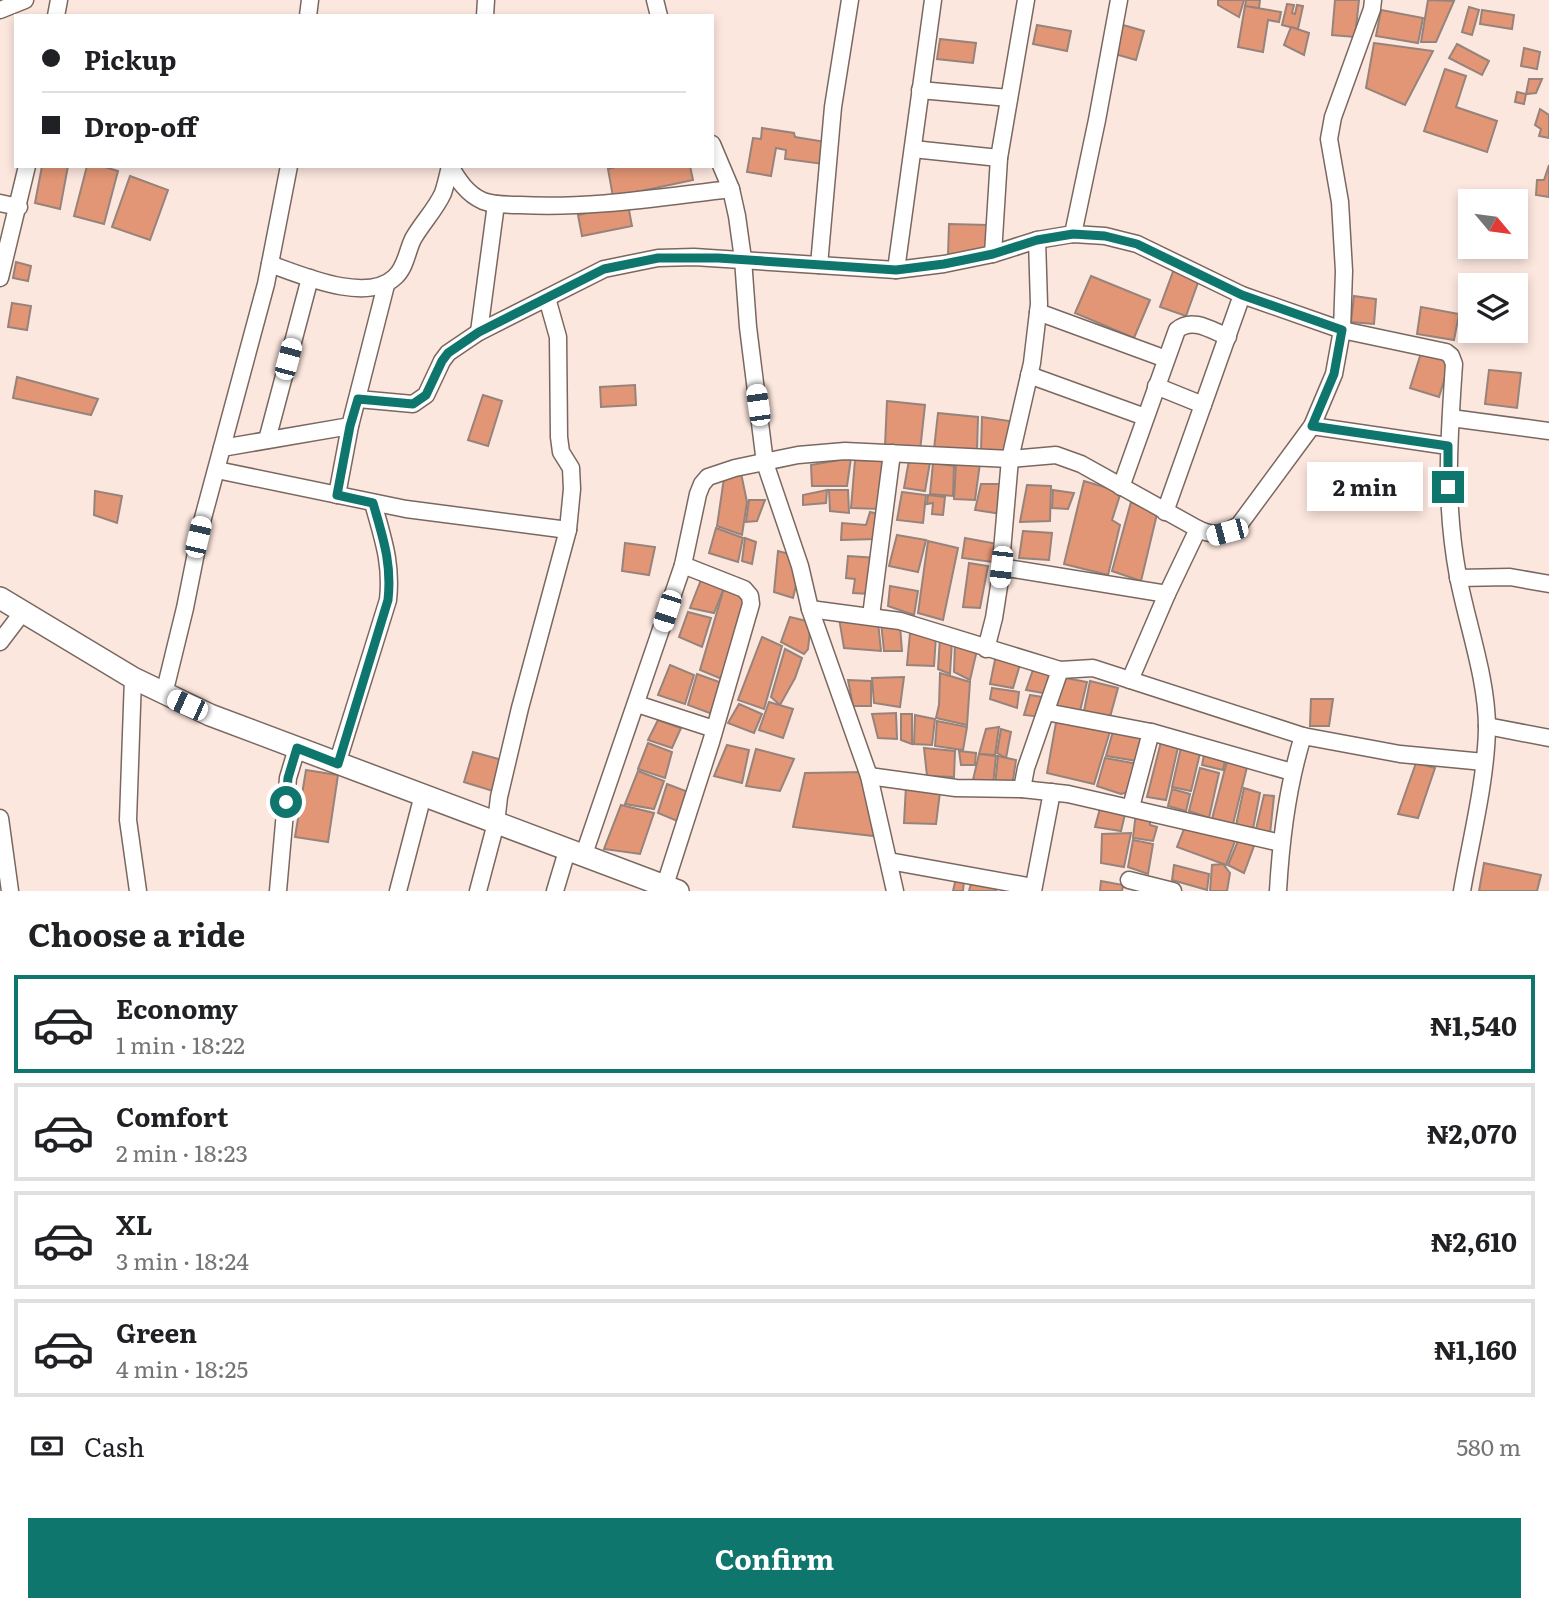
<!DOCTYPE html>
<meta charset="utf-8">
<style>
body{margin:0;font-family:Literata,serif;background:#f6f6f6;color:#202124;height:100vh;display:flex;flex-direction:column;font-size:26px;white-space:nowrap}
*{box-sizing:border-box;margin:0}
p{font-size:23px;color:#757577}
.icon{flex:none;width:38px;height:38px;fill:none;stroke:currentColor;stroke-width:2;stroke-linecap:round;stroke-linejoin:round}
.map{position:relative;height:891px;overflow:hidden}
.sheet{display:flex;flex-direction:column;background:#fff;flex:1}
.sheet>*{flex:none}
.guide{position:absolute;left:14px;top:14px;width:700px;height:154px;border-radius:0px;box-shadow:0 4px 10px #0003;display:grid;align-content:center;height:154px;padding:0 28px;background:#fff}
.needle{width:46px;rotate:119deg}
.controls{position:absolute;left:1458px;top:189px;display:grid;gap:14px}
.controls a{display:grid;place-items:center;width:70px;height:70px;border-radius:0px;background:#fff;box-shadow:0 4px 10px #0003;font-size:35px}
.end{position:absolute;width:32px;height:32px;margin:-16px;border:9px solid #0f766e;background:#fff;box-shadow:0 0 0 4px #fff}
.from{border-radius:50%}
.bubble{position:absolute;height:49px;border-radius:0px;background:#fff;box-shadow:0 4px 10px #0003;font-size:23px;font-weight:700;line-height:49px;text-align:center}
.car{position:absolute;width:21px;height:42px;margin:-21px -10px;border-radius:9px;box-shadow:0 0 5px 2px #0007;background:linear-gradient(#fff 24%,#345 0 40%,#fff 0 76%,#345 0 86%,#fff 0)}
.guide b{display:flex;align-items:center;gap:24px;height:66px;font-size:26px}
.guide b+b{border-top:2px solid #e0e0e0}
.guide i{width:18px;height:18px;background:#202124}
ul{padding:0;list-style:none}
li{display:flex;align-items:center;gap:21px;height:98px;margin:0 14px 10px;padding:0 14px;border:4px solid #e0e0e0;border-radius:0px}
li div{flex:1}
li b{display:block;font-size:26px}
li em{font-style:normal;font-weight:700}
li.on{border-color:#0f766e}
li>.icon{width:63px;height:63px;stroke-width:1.5}
h2{padding:0 28px;font-size:32px;line-height:84px}
.pay{display:flex;align-items:center;gap:18px;height:77px;padding:0 28px;font-size:26px}
.pay p{margin-inline-start:auto}
.action{display:flex;gap:14px;margin-top:auto;padding:14px 28px}
.action a{flex:1;height:80px;border-radius:0px;background:#0f766e;color:#fff;font-size:28px;font-weight:700;line-height:80px;text-align:center}
.map>svg:first-child{display:block}
</style>
<div class="map">
<svg width="1549" height="891" viewBox="0 0 1549 891">
<rect width="100%" height="100%" fill="#fce7de"/>
<!-- building -->
<g fill="#e39675" stroke="#96837b" stroke-width="2">
<path d="M 1218,0 L 1244,0 L 1239,17 L 1218,5 Z"/>
<path d="M 1246,0 L 1260,0 L 1259,8 L 1245,7 Z"/>
<path d="M 1335,0 L 1359,0 L 1355,37 L 1332,35 Z"/>
<path d="M 1428,0 L 1454,1 L 1436,42 L 1421,42 Z"/>
<path d="M 1287,4 L 1294,5 L 1292,13 L 1295,14 L 1297,5 L 1303,6 L 1298,29 L 1282,25 Z"/>
<path d="M 1245,6 L 1281,12 L 1279,22 L 1268,20 L 1263,52 L 1238,47 Z"/>
<path d="M 1469,7 L 1479,10 L 1472,35 L 1462,32 Z"/>
<path d="M 1381,10 L 1423,18 L 1418,43 L 1376,36 Z"/>
<path d="M 1482,10 L 1514,15 L 1512,29 L 1480,24 Z"/>
<path d="M 1037,25 L 1071,31 L 1067,51 L 1033,44 Z"/>
<path d="M 1123,25 L 1144,31 L 1136,60 L 1115,54 Z"/>
<path d="M 1291,27 L 1309,33 L 1304,55 L 1284,45 Z"/>
<path d="M 940,39 L 976,43 L 973,63 L 937,59 Z"/>
<path d="M 1374,43 L 1433,51 L 1405,105 L 1366,88 Z"/>
<path d="M 1457,44 L 1489,61 L 1482,75 L 1449,58 Z"/>
<path d="M 1524,48 L 1540,52 L 1537,69 L 1521,66 Z"/>
<path d="M 1445,69 L 1466,76 L 1456,107 L 1497,121 L 1487,152 L 1424,131 Z"/>
<path d="M 1529,79 L 1542,79 L 1536,93 L 1526,94 Z"/>
<path d="M 1517,92 L 1526,94 L 1524,104 L 1515,102 Z"/>
<path d="M 1540,109 L 1549,115 L 1549,138 L 1539,136 L 1541,129 L 1535,125 Z"/>
<path d="M 762,128 L 794,133 L 795,137 L 826,142 L 823,164 L 785,159 L 786,150 L 776,148 L 771,176 L 747,172 L 753,138 L 761,139 Z"/>
<path d="M 1549,165 L 1549,197 L 1536,195 L 1537,180 L 1544,180 Z"/>
<path d="M 42,166 L 68,166 L 60,209 L 35,203 Z"/>
<path d="M 87,166 L 101,166 L 118,171 L 104,224 L 74,216 Z"/>
<path d="M 619,166 L 690,166 L 693,180 L 613,197 L 608,169 Z"/>
<path d="M 130,176 L 168,190 L 150,240 L 112,227 Z"/>
<path d="M 628,205 L 632,226 L 582,236 L 578,215 Z"/>
<path d="M 949,224 L 988,225 L 988,247 L 948,256 Z"/>
<path d="M 16,262 L 31,266 L 28,281 L 13,278 Z"/>
<path d="M 1174,269 L 1200,277 L 1186,316 L 1160,307 Z"/>
<path d="M 1091,276 L 1150,300 L 1134,338 L 1075,313 Z"/>
<path d="M 1354,296 L 1376,299 L 1374,324 L 1351,322 Z"/>
<path d="M 12,303 L 31,306 L 27,330 L 8,327 Z"/>
<path d="M 1421,307 L 1459,314 L 1454,340 L 1417,334 Z"/>
<path d="M 1421,353 L 1450,361 L 1439,397 L 1410,388 Z"/>
<path d="M 1489,370 L 1521,373 L 1517,408 L 1485,404 Z"/>
<path d="M 17,377 L 98,399 L 91,415 L 13,398 Z"/>
<path d="M 635,385 L 636,405 L 601,407 L 600,387 Z"/>
<path d="M 483,395 L 502,401 L 488,446 L 468,440 Z"/>
<path d="M 887,401 L 925,405 L 920,451 L 885,446 Z"/>
<path d="M 938,413 L 978,417 L 977,450 L 934,449 Z"/>
<path d="M 982,417 L 1016,422 L 1008,452 L 981,451 Z"/>
<path d="M 851,458 L 847,486 L 812,486 L 811,465 Z"/>
<path d="M 855,460 L 886,461 L 880,509 L 851,508 Z"/>
<path d="M 909,460 L 930,462 L 925,491 L 904,488 Z"/>
<path d="M 933,463 L 954,466 L 953,496 L 930,494 Z"/>
<path d="M 980,463 L 975,500 L 954,499 L 956,464 Z"/>
<path d="M 741,473 L 747,502 L 742,535 L 717,526 L 724,478 Z"/>
<path d="M 1084,481 L 1121,492 L 1112,520 L 1120,525 L 1108,575 L 1064,564 Z"/>
<path d="M 981,484 L 1005,484 L 1002,514 L 975,510 Z"/>
<path d="M 1027,485 L 1051,486 L 1050,521 L 1020,522 Z"/>
<path d="M 827,490 L 826,503 L 803,505 L 803,495 Z"/>
<path d="M 829,490 L 848,490 L 849,513 L 830,511 Z"/>
<path d="M 1053,490 L 1074,493 L 1068,509 L 1052,508 Z"/>
<path d="M 95,491 L 122,496 L 117,523 L 94,515 Z"/>
<path d="M 902,492 L 926,495 L 923,523 L 897,520 Z"/>
<path d="M 928,495 L 945,497 L 943,515 L 932,514 L 933,503 L 927,504 Z"/>
<path d="M 749,500 L 765,500 L 757,521 L 746,522 Z"/>
<path d="M 1131,502 L 1157,514 L 1141,581 L 1112,571 Z"/>
<path d="M 870,512 L 880,514 L 877,539 L 841,540 L 842,523 L 866,525 Z"/>
<path d="M 716,528 L 743,538 L 738,562 L 709,553 Z"/>
<path d="M 1023,531 L 1052,533 L 1049,560 L 1019,558 Z"/>
<path d="M 897,535 L 926,540 L 918,572 L 889,566 Z"/>
<path d="M 745,538 L 756,542 L 752,564 L 742,561 Z"/>
<path d="M 965,538 L 1003,545 L 1000,563 L 962,558 Z"/>
<path d="M 928,541 L 958,548 L 943,620 L 918,613 Z"/>
<path d="M 625,543 L 655,547 L 649,575 L 622,571 Z"/>
<path d="M 778,551 L 793,555 L 798,577 L 793,598 L 774,592 Z"/>
<path d="M 848,556 L 877,558 L 870,594 L 853,593 L 855,579 L 846,578 Z"/>
<path d="M 969,563 L 988,566 L 980,608 L 963,607 Z"/>
<path d="M 701,580 L 724,588 L 714,613 L 690,608 Z"/>
<path d="M 890,586 L 918,591 L 914,615 L 888,606 Z"/>
<path d="M 724,588 L 745,597 L 724,680 L 700,670 Z"/>
<path d="M 688,612 L 711,618 L 702,647 L 679,637 Z"/>
<path d="M 790,617 L 811,622 L 808,649 L 804,654 L 781,642 Z"/>
<path d="M 839,618 L 878,622 L 881,651 L 844,648 Z"/>
<path d="M 881,622 L 900,626 L 902,651 L 884,651 Z"/>
<path d="M 910,633 L 936,636 L 934,666 L 907,665 Z"/>
<path d="M 762,637 L 782,646 L 764,709 L 738,700 Z"/>
<path d="M 940,637 L 952,641 L 950,674 L 938,669 Z"/>
<path d="M 955,643 L 977,650 L 970,680 L 954,672 Z"/>
<path d="M 785,649 L 802,658 L 795,678 L 780,705 L 771,697 Z"/>
<path d="M 996,655 L 1021,661 L 1013,688 L 990,684 Z"/>
<path d="M 670,665 L 694,675 L 685,704 L 658,695 Z"/>
<path d="M 1034,667 L 1054,673 L 1049,694 L 1026,690 Z"/>
<path d="M 940,673 L 970,682 L 967,725 L 936,718 L 939,705 Z"/>
<path d="M 697,674 L 725,684 L 715,715 L 688,705 Z"/>
<path d="M 904,677 L 900,707 L 874,703 L 872,678 Z"/>
<path d="M 1060,677 L 1087,682 L 1080,711 L 1054,706 Z"/>
<path d="M 848,680 L 871,681 L 871,706 L 853,706 Z"/>
<path d="M 1090,681 L 1118,688 L 1110,717 L 1084,711 Z"/>
<path d="M 992,688 L 1019,692 L 1017,708 L 990,699 Z"/>
<path d="M 1030,695 L 1049,698 L 1042,717 L 1024,715 Z"/>
<path d="M 1311,699 L 1333,699 L 1329,726 L 1310,726 Z"/>
<path d="M 769,702 L 793,709 L 783,738 L 759,730 Z"/>
<path d="M 739,704 L 762,714 L 754,733 L 728,723 Z"/>
<path d="M 896,713 L 897,739 L 878,738 L 872,714 Z"/>
<path d="M 901,714 L 912,714 L 912,744 L 901,740 Z"/>
<path d="M 915,715 L 935,719 L 932,745 L 914,744 Z"/>
<path d="M 1057,717 L 1111,728 L 1094,784 L 1047,773 Z"/>
<path d="M 658,720 L 681,728 L 672,748 L 648,740 Z"/>
<path d="M 937,721 L 967,727 L 963,750 L 935,746 Z"/>
<path d="M 999,727 L 995,755 L 979,754 L 986,729 Z"/>
<path d="M 1114,728 L 1145,735 L 1137,761 L 1106,756 Z"/>
<path d="M 1001,729 L 1011,732 L 1006,758 L 997,753 Z"/>
<path d="M 1162,738 L 1179,743 L 1166,800 L 1147,797 Z"/>
<path d="M 648,743 L 672,752 L 665,778 L 638,769 Z"/>
<path d="M 1182,743 L 1201,749 L 1191,791 L 1172,787 Z"/>
<path d="M 727,745 L 749,750 L 742,783 L 714,776 Z"/>
<path d="M 924,748 L 955,751 L 954,777 L 927,776 Z"/>
<path d="M 756,749 L 794,759 L 780,791 L 746,786 Z"/>
<path d="M 1205,750 L 1226,756 L 1223,770 L 1202,765 Z"/>
<path d="M 959,751 L 976,753 L 975,765 L 961,765 Z"/>
<path d="M 473,752 L 502,760 L 493,791 L 464,782 Z"/>
<path d="M 979,754 L 996,756 L 993,785 L 973,780 Z"/>
<path d="M 998,756 L 1016,760 L 1012,787 L 995,785 Z"/>
<path d="M 1228,757 L 1248,763 L 1233,824 L 1212,819 Z"/>
<path d="M 1105,758 L 1138,764 L 1129,792 L 1121,794 L 1097,786 Z"/>
<path d="M 1416,763 L 1435,768 L 1418,818 L 1398,814 Z"/>
<path d="M 1200,768 L 1219,773 L 1209,818 L 1189,811 Z"/>
<path d="M 306,770 L 338,775 L 328,842 L 295,837 Z"/>
<path d="M 638,771 L 664,781 L 654,809 L 625,804 Z"/>
<path d="M 864,772 L 874,836 L 793,827 L 805,773 Z"/>
<path d="M 667,784 L 691,793 L 682,823 L 658,813 Z"/>
<path d="M 906,786 L 940,792 L 936,824 L 904,823 Z"/>
<path d="M 1244,788 L 1260,793 L 1253,829 L 1236,825 Z"/>
<path d="M 1172,789 L 1190,794 L 1186,811 L 1168,806 Z"/>
<path d="M 1264,795 L 1274,796 L 1270,834 L 1256,829 Z"/>
<path d="M 621,805 L 654,813 L 640,854 L 604,849 Z"/>
<path d="M 1101,805 L 1126,810 L 1121,831 L 1095,827 Z"/>
<path d="M 1136,812 L 1150,814 L 1150,825 L 1157,827 L 1153,841 L 1133,838 Z"/>
<path d="M 1186,824 L 1235,841 L 1226,865 L 1177,847 Z"/>
<path d="M 1131,833 L 1124,867 L 1101,863 L 1102,834 Z"/>
<path d="M 1133,840 L 1153,844 L 1148,874 L 1128,867 Z"/>
<path d="M 1238,841 L 1254,846 L 1244,873 L 1228,865 Z"/>
<path d="M 1484,863 L 1541,875 L 1537,891 L 1479,891 Z"/>
<path d="M 1223,864 L 1230,873 L 1227,891 L 1210,891 L 1212,865 Z"/>
<path d="M 1174,865 L 1209,874 L 1207,890 L 1172,880 Z"/>
<path d="M 956,878 L 964,880 L 963,891 L 953,891 Z"/>
<path d="M 972,880 L 997,888 L 996,891 L 969,891 Z"/>
<path d="M 1101,881 L 1123,885 L 1122,891 L 1100,891 Z"/>
</g>
<g fill="none" stroke-linecap="round" stroke-linejoin="round">
<!-- minor casing -->
<g stroke="#7a6860" stroke-width="19">
<g id="minor">
<path d="M 655,0 L 659,16"/>
<path d="M 0,10 L 25,0"/>
<path d="M 56,16 L 59,0"/>
<path d="M 308,16 L 310,0"/>
<path d="M 485,16 L 486,0"/>
<path d="M 920,90 L 1009,98"/>
<path d="M 712,144 L 731,189 L 737,216 L 743,259 L 748,327 L 765,463 L 800,566 L 810,609 L 869,776 L 895,891"/>
<path d="M 913,149 L 999,158"/>
<path d="M 450,166 C 458,180 467,194 483,201 C 494,205 508,205 520,205 C 590,209 661,197 731,189"/>
<path d="M 0,203 L 19,207"/>
<path d="M 1073,234 L 1097,120 L 1119,0"/>
<path d="M 993,254 L 999,158 L 1026,0"/>
<path d="M 270,264 C 301,275 367,304 395,277 C 406,267 407,251 413,239 C 422,223 436,209 443,193 C 446,184 448,175 450,166"/>
<path d="M 819,265 L 833,107 L 850,0"/>
<path d="M 896,270 L 933,0"/>
<path d="M 0,278 L 27,166"/>
<path d="M 1038,312 L 1166,359"/>
<path d="M 479,332 L 496,204"/>
<path d="M 1029,375 L 1145,417"/>
<path d="M 1156,386 L 1203,405"/>
<path d="M 358,399 L 413,404 L 426,395 L 442,361 L 448,353 L 479,332 L 604,269 L 658,258 L 694,257 L 896,270 L 944,264 L 993,254 L 1037,240 L 1073,234 L 1105,236 L 1137,244 L 1242,295 L 1342,330 L 1446,352 L 1451,356 L 1454,364 C 1449,439 1444,501 1458,576 C 1467,624 1487,678 1487,728 C 1486,781 1471,839 1462,891"/>
<path d="M 1451,418 L 1549,431"/>
<path d="M 1312,426 L 1448,446"/>
<path d="M 267,440 L 310,278"/>
<path d="M 222,448 L 350,426"/>
<path d="M 217,470 L 406,509 L 568,530"/>
<path d="M 1121,487 L 1177,330 C 1192,317 1211,330 1228,337"/>
<path d="M 337,495 L 350,426 L 386,285"/>
<path d="M 1165,512 L 1242,295"/>
<path d="M 1198,529 C 1215,537 1223,534 1239,525 L 1312,426 L 1334,374 L 1342,330 L 1344,271 L 1340,202 L 1329,139 L 1333,117 L 1372,9 L 1373,0"/>
<path d="M 1001,567 L 1167,594"/>
<path d="M 1458,578 L 1510,577 L 1549,584"/>
<path d="M 810,609 L 900,621 L 1060,670 L 1093,668 L 1303,736 L 1400,754 L 1484,762"/>
<path d="M 871,616 L 892,453"/>
<path d="M 0,642 L 22,613"/>
<path d="M 986,649 L 994,618 L 999,586 L 1010,459 L 1032,363 L 1039,304 L 1037,240"/>
<path d="M 1060,670 L 1026,768 L 1022,789 L 1068,794 L 1281,843"/>
<path d="M 133,678 L 128,820 L 138,891"/>
<path d="M 164,694 L 185,608 L 203,518 L 266,284 L 289,166"/>
<path d="M 637,704 L 714,729"/>
<path d="M 1046,712 L 1151,732 L 1292,772"/>
<path d="M 1487,726 L 1549,738"/>
<path d="M 337,764 L 388,600 C 392,563 383,539 373,503"/>
<path d="M 869,776 L 956,788 L 1022,789"/>
<path d="M 1131,807 L 1151,732"/>
<path d="M 0,818 L 10,891"/>
<path d="M 583,857 L 683,565 L 698,494 L 702,484 L 708,477 L 735,468 L 798,455 L 845,451 L 1010,459 L 1056,455 L 1081,464 L 1198,529 L 1167,594 L 1130,680"/>
<path d="M 889,861 L 1033,887"/>
<path d="M 1129,880 L 1173,891"/>
<path d="M 665,885 L 711,742 L 751,604 L 750,596 L 744,589 L 683,565"/>
<path d="M 278,891 L 288,778 L 297,748"/>
<path d="M 398,891 L 423,795"/>
<path d="M 478,891 L 496,823 L 499,797 L 520,708 L 568,530 L 572,489 L 571,468 L 561,452 L 559,437 L 558,337 L 547,298"/>
<path d="M 555,891 L 567,851"/>
<path d="M 1033,891 L 1052,792"/>
<path d="M 1278,891 C 1281,838 1287,787 1303,736"/>
</g>
</g>
<!-- tertiary casing -->
<g stroke="#7a6860" stroke-width="24">
<path id="tertiary" d="M 0,598 L 133,678 L 210,715 L 678,891"/>
</g>
<!-- minor -->
<use href="#minor" stroke="#fff" stroke-width="16"/>
<!-- tertiary -->
<use href="#tertiary" stroke="#fff" stroke-width="21"/>
</g>
<g fill="none" stroke-linecap="round" stroke-linejoin="round">
<!-- route -->
<path stroke="#0f766e" stroke-width="9" d="M 286,802 L 288,778 L 297,748 L 338,764 L 388,600 C 392,563 383,538 373,503 L 337,495 L 350,426 L 358,399 L 413,404 L 426,395 L 442,361 L 448,353 L 479,332 L 604,269 L 658,258 L 718,258 L 896,270 L 944,264 L 993,254 L 1037,240 L 1073,234 L 1105,236 L 1137,244 L 1242,295 L 1342,330 L 1334,374 L 1312,426 L 1448,446 L 1448,487"/>
</g>
</svg>
<div class="controls">
<a><svg class="needle" viewBox="-14 -14 28 28"><path d="M0-13l5 13h-10z" fill="#e53935"/><path d="M0 13l5-13h-10z" fill="#757577"/></svg></a>
<a><svg class="icon" aria-label="layers" viewBox="0 0 24 24"><path d="M12 4l9 5-9 5-9-5zM3 14l9 5 9-5"/></svg></a>
</div>
<i class="end from" style="left:286px;top:802px"></i>
<i class="end" style="left:1448px;top:487px"></i>
<div class="bubble" style="left:1307px;top:462px;width:116px">2 min</div>
<i class="car" style="left:288px;top:359px;rotate:15deg"></i>
<i class="car" style="left:758px;top:405px;rotate:352deg"></i>
<i class="car" style="left:1227px;top:532px;rotate:255deg"></i>
<i class="car" style="left:198px;top:537px;rotate:13deg"></i>
<i class="car" style="left:1001px;top:567px;rotate:186deg"></i>
<i class="car" style="left:667px;top:611px;rotate:198deg"></i>
<i class="car" style="left:187px;top:705px;rotate:294deg"></i>
<div class="guide">
<b><i class="from"></i>Pickup</b>
<b><i></i>Drop-off</b>
</div>
</div>
<section class="sheet">
<h2>Choose a ride</h2>
<ul>
<li class="on"><svg class="icon" aria-label="car" viewBox="0 0 24 24"><path d="M5 17H2v-5l4-1 3-4h7l3 4 3 1v5h-3M9 17h6M6 11h13"/><circle cx="7" cy="17" r="2"/><circle cx="17" cy="17" r="2"/></svg><div><b>Economy</b><p>1 min · 18:22</p></div><em>₦1,540</em></li>
<li><svg class="icon" aria-label="car" viewBox="0 0 24 24"><path d="M5 17H2v-5l4-1 3-4h7l3 4 3 1v5h-3M9 17h6M6 11h13"/><circle cx="7" cy="17" r="2"/><circle cx="17" cy="17" r="2"/></svg><div><b>Comfort</b><p>2 min · 18:23</p></div><em>₦2,070</em></li>
<li><svg class="icon" aria-label="car" viewBox="0 0 24 24"><path d="M5 17H2v-5l4-1 3-4h7l3 4 3 1v5h-3M9 17h6M6 11h13"/><circle cx="7" cy="17" r="2"/><circle cx="17" cy="17" r="2"/></svg><div><b>XL</b><p>3 min · 18:24</p></div><em>₦2,610</em></li>
<li><svg class="icon" aria-label="car" viewBox="0 0 24 24"><path d="M5 17H2v-5l4-1 3-4h7l3 4 3 1v5h-3M9 17h6M6 11h13"/><circle cx="7" cy="17" r="2"/><circle cx="17" cy="17" r="2"/></svg><div><b>Green</b><p>4 min · 18:25</p></div><em>₦1,160</em></li>
</ul>
<div class="pay"><svg class="icon" aria-label="cash" viewBox="0 0 24 24"><path d="M3 7h18v10H3z"/><circle cx="12" cy="12" r="2"/></svg>Cash<p>580 m</p></div>
<div class="action"><a>Confirm</a></div>
</section>
